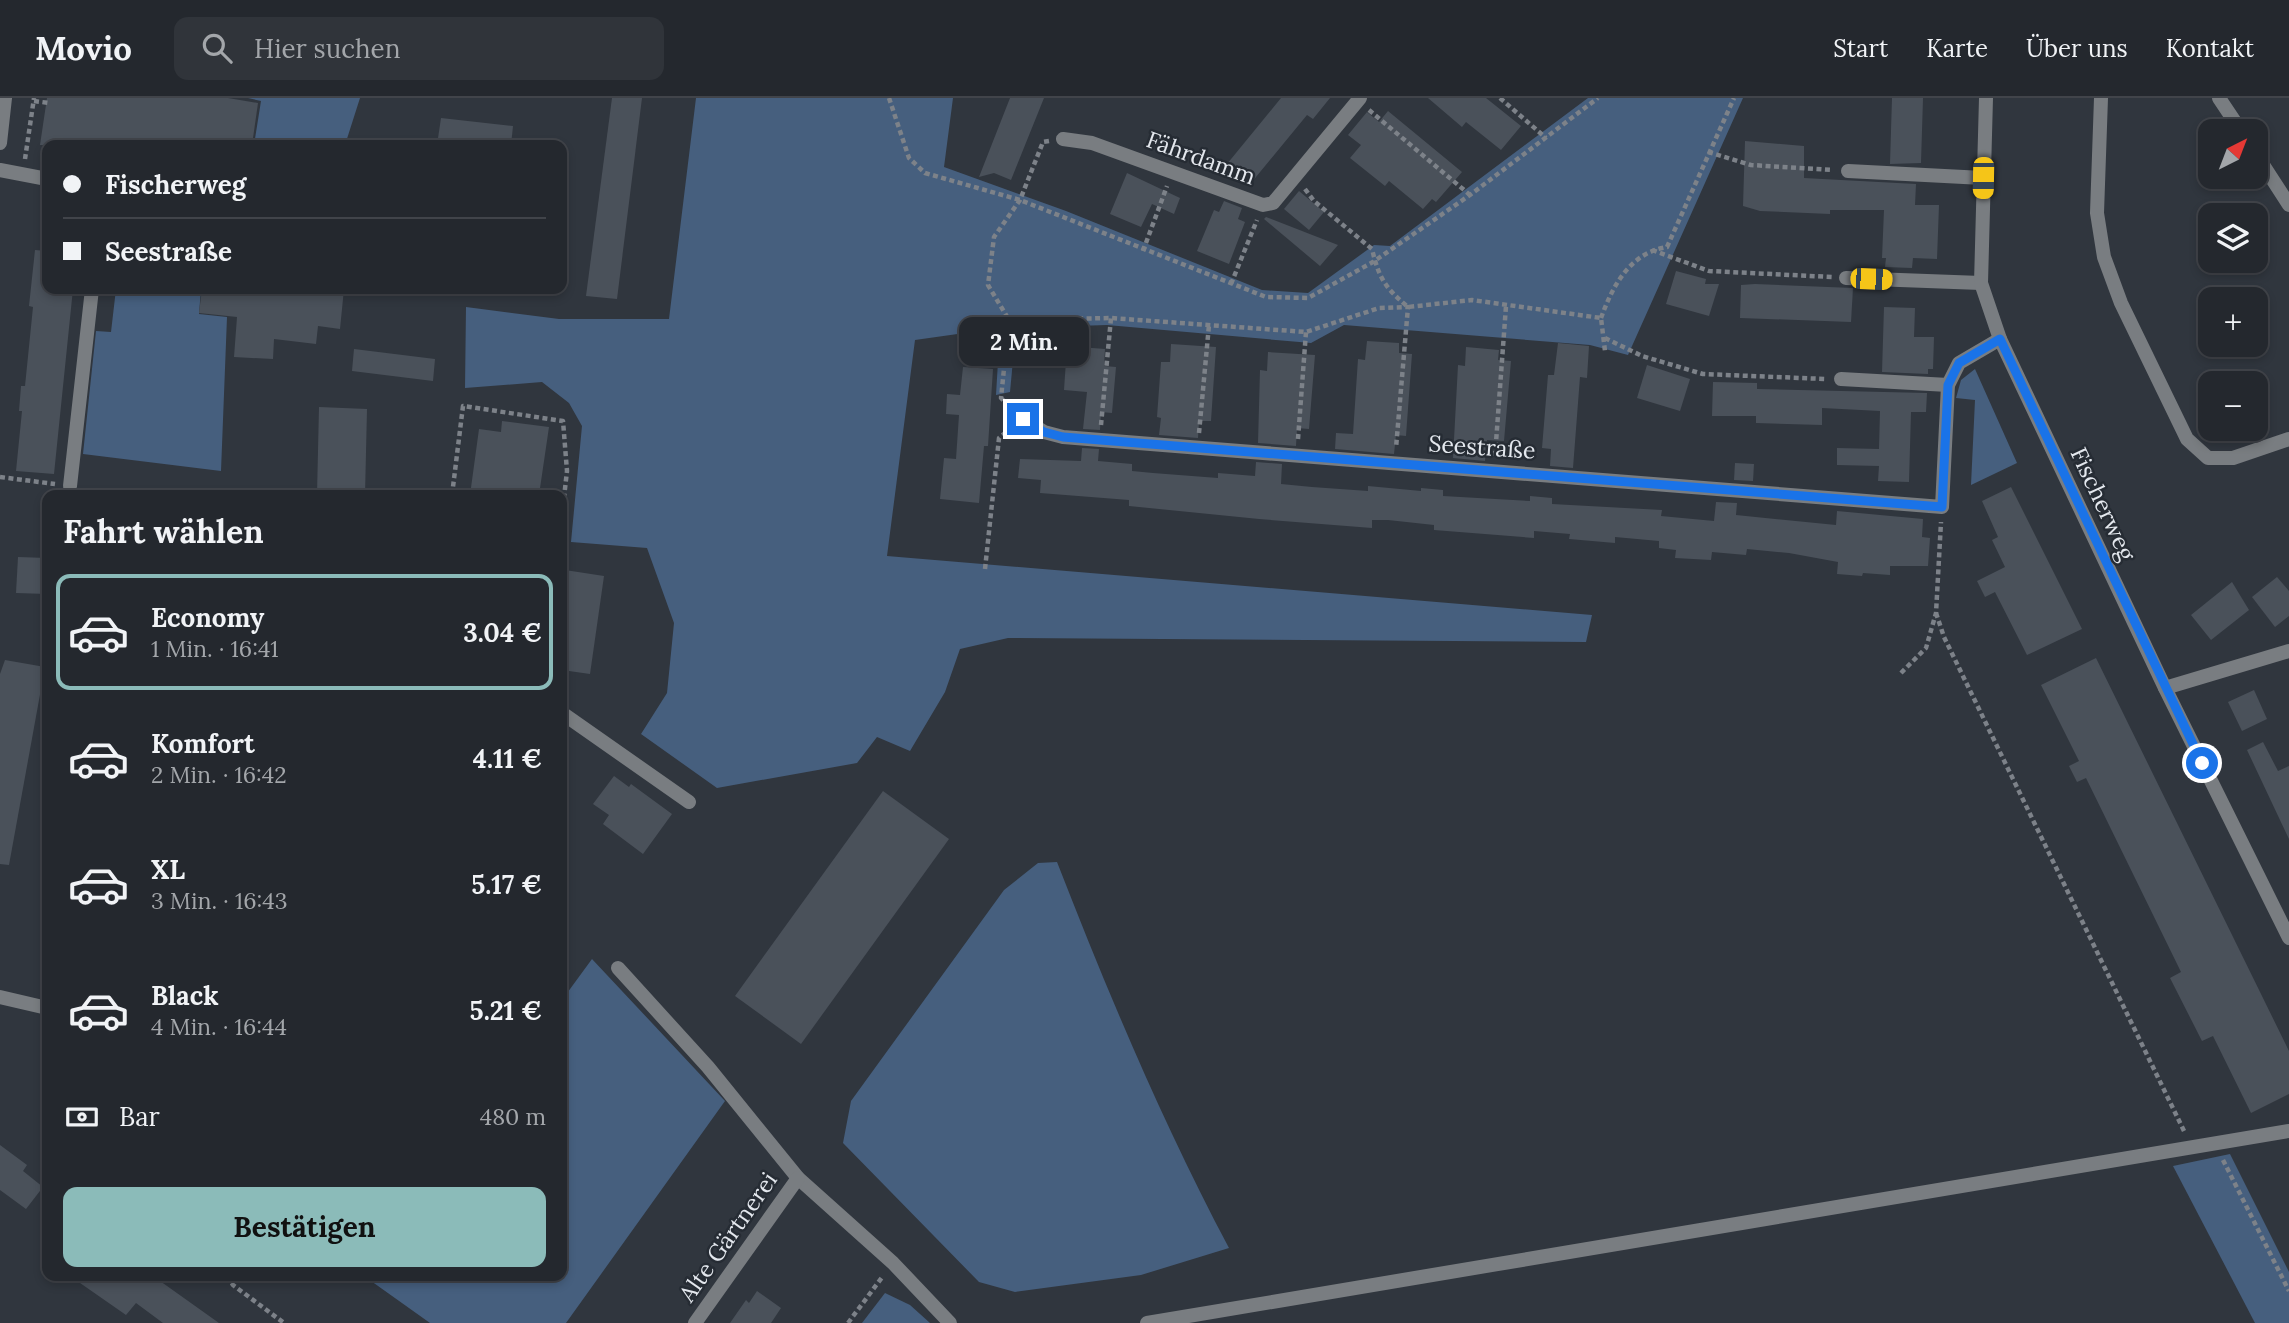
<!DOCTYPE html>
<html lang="de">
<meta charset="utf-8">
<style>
body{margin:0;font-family:Lora,serif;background:#30343a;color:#f1f3f6;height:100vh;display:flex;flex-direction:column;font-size:26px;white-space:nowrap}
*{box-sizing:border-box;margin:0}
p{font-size:23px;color:#a3a6aa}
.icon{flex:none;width:38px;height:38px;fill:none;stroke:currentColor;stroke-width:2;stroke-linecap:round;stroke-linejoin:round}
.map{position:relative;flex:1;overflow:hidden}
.panel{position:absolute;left:42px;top:392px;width:525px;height:791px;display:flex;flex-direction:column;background:#24282e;border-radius:14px;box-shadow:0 4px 10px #0003,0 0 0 2px #41444a}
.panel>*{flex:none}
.guide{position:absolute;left:42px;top:42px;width:525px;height:154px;border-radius:14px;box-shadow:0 4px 10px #0003,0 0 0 2px #41444a;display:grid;align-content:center;height:154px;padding:0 21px;background:#24282e}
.needle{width:46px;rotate:42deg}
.fabs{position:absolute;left:2198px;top:21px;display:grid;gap:14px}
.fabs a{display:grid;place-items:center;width:70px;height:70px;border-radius:14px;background:#24282e;box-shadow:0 4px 10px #0003,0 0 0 2px #41444a;font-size:35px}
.end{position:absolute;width:32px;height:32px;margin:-16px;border:9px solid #1a73e8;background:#fff;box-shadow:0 0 0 4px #fff}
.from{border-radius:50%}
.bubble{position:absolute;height:49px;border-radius:14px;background:#24282e;box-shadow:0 4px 10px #0003,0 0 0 2px #41444a;font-size:23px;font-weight:700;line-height:49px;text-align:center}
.car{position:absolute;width:21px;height:42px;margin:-21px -10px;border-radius:9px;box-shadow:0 0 5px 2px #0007;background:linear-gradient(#f5c518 24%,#345 0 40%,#f5c518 0 76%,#345 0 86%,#f5c518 0)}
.guide b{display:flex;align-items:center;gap:24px;height:66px;font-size:26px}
.guide b+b{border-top:2px solid #41444a}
.guide i{width:18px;height:18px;background:#f1f3f6}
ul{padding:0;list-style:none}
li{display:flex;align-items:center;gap:21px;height:116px;margin:0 14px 10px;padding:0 7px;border:4px solid transparent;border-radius:14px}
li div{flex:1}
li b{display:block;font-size:26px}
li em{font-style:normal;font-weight:700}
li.on{border-color:#8bbbb9}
li>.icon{width:63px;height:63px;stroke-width:1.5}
h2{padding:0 21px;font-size:32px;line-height:84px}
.pay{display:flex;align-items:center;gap:18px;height:77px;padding:0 21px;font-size:26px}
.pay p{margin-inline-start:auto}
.primary-button{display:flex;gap:14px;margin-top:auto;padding:14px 21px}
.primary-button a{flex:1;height:80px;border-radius:14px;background:#8bbbb9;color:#111;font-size:28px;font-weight:700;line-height:80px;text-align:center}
header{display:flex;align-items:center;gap:42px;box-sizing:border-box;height:98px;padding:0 35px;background:#24282e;border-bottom:2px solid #41444a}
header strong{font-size:33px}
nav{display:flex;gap:38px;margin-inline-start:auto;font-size:24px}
.search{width:490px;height:63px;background:#30343a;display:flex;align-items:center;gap:18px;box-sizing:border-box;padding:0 24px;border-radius:14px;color:#a3a6aa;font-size:26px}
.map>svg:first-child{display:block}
</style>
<header>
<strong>Movio</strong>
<div class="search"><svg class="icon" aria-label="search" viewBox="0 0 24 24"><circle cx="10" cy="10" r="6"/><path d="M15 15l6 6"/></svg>Hier suchen</div>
<nav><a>Start</a><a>Karte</a><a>Über uns</a><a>Kontakt</a></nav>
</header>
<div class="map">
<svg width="2289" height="1225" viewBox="0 0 2289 1225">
<rect width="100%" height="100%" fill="#30363e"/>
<!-- green -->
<g fill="#465f7e">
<path d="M 248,0 L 360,0 L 345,47 L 254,47 L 261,3 Z"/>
<path d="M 696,0 L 953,0 L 944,69 L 1066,113 L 1262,192 L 1308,195 L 1374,147 L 1390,148 L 1588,0 L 1743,0 L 1628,257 L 1590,247 L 1344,227 L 1311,245 L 1107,227 L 1016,230 L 1010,294 L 996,297 L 1000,230 L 915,242 L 887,458 L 1592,517 L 1586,544 L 1008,540 L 960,551 L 945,594 L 910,653 L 877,639 L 857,665 L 717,690 L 641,636 L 667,595 L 674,525 L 647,450 L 571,444 L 582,328 L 569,305 L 542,284 L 465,290 L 466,209 L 559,221 L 669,221 Z"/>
<path d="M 116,191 L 201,191 L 199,216 L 227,219 L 221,373 L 83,356 L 96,233 L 111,234 Z"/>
<path d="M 1975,271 L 2017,365 L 1971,387 L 1975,302 L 1956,300 L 1961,282 Z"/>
<path d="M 1057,764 C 1108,895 1163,1026 1229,1150 L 1141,1177 L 1015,1194 L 979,1184 L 843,1045 L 851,1003 L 1004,792 L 1038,765 Z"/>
<path d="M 592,861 L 725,1003 L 566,1225 L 430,1225 L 364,1178 L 562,1178 L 562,902 Z"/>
<path d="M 2230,1056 L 2289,1174 L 2289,1225 L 2255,1225 L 2173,1068 Z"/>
<path d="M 885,1195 L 910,1207 L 930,1225 L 862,1225 Z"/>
</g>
<!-- building -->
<g fill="#4a515a">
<path d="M 47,0 L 228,0 L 258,5 L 252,47 L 40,47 Z"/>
<path d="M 612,0 L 642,0 L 617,201 L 586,198 Z"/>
<path d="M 1010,0 L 1044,0 L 1011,82 L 994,75 L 979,79 Z"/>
<path d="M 1281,0 L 1330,0 L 1313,21 L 1307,17 L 1251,85 L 1227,66 Z"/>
<path d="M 1428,0 L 1486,0 L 1521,28 L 1501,52 L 1466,24 L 1462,29 Z"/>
<path d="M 1892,0 L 1923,0 L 1921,65 L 1890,66 Z"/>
<path d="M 1388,13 L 1462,74 L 1436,104 L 1432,101 L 1423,111 L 1389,83 L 1385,88 L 1350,60 L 1361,47 L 1348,37 L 1367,14 L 1379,24 Z"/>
<path d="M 441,20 L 513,28 L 511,47 L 437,47 Z"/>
<path d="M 1745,43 L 1804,48 L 1804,80 L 1916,86 L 1915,107 L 1939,107 L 1937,161 L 1913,160 L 1912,170 L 1885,169 L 1886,160 L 1882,160 L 1884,112 L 1830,112 L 1830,116 L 1760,113 L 1743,108 Z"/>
<path d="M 1127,75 L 1180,100 L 1174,116 L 1152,106 L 1141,129 L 1110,116 Z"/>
<path d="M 1299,93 L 1324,114 L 1309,132 L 1284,111 Z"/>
<path d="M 1224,103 L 1242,110 L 1238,121 L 1245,124 L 1229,166 L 1197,153 L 1214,112 L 1219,114 Z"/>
<path d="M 1266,119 L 1338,147 L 1320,168 L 1264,121 Z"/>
<path d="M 35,152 L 47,153 L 47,191 L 73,191 L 54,376 L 16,373 L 22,313 L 19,313 L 21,288 L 25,288 L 33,209 L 29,208 Z"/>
<path d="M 1676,173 L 1706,181 L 1705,186 L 1719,186 L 1709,218 L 1666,206 Z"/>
<path d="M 1755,186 L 1853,190 L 1851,224 L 1740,220 L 1741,187 Z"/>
<path d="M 202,191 L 344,191 L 340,231 L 318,228 L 316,246 L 274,241 L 273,261 L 234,259 L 237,219 L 199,215 Z"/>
<path d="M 1884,209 L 1915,210 L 1914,239 L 1934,239 L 1933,271 L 1928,271 L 1928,276 L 1882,274 Z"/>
<path d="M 1367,243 L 1399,245 L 1399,255 L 1412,256 L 1406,338 L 1396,337 L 1394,356 L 1335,351 L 1336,335 L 1353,336 L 1358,261 L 1365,262 Z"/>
<path d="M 1558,245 L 1589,248 L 1587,280 L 1580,279 L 1573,370 L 1550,368 L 1551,351 L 1542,350 L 1548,277 L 1554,277 Z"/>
<path d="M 1171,246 L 1216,249 L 1211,323 L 1199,323 L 1198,340 L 1159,337 L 1161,320 L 1157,319 L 1161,264 L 1170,264 Z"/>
<path d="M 1067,248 L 1105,251 L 1104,268 L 1116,269 L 1112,315 L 1101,314 L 1100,332 L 1083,331 L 1087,294 L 1064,292 Z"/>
<path d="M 1466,249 L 1499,252 L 1498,262 L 1511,263 L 1504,343 L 1487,342 L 1485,363 L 1453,360 L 1458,267 L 1465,268 Z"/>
<path d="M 354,251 L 435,261 L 433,283 L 352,273 Z"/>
<path d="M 1268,254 L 1315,257 L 1309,331 L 1297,330 L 1296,348 L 1258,345 L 1260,272 L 1267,273 Z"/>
<path d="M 1647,267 L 1690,281 L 1680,313 L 1637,300 Z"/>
<path d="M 963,269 L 993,271 L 988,348 L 984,348 L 979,405 L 940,401 L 944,360 L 956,361 L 959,317 L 946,316 L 947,296 L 960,297 Z"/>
<path d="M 1713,284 L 1757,285 L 1757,291 L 1927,295 L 1926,314 L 1911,314 L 1909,384 L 1878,383 L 1879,368 L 1837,367 L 1837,350 L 1879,351 L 1880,313 L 1822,310 L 1822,327 L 1756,325 L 1756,318 L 1712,318 Z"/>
<path d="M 319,309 L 367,311 L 365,397 L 317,397 Z"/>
<path d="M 502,323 L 549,329 L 539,397 L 470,397 L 479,331 L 501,334 Z"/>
<path d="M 1082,350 L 1099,351 L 1098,363 L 1132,366 L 1132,373 L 1153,375 L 1218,380 L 1218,375 L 1255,378 L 1256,364 L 1282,366 L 1281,386 L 1312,389 L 1368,393 L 1368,388 L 1421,393 L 1421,390 L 1443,392 L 1443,398 L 1530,403 L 1530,398 L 1552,400 L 1552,406 L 1662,412 L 1661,418 L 1714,423 L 1716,404 L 1737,405 L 1736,417 L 1836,427 L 1837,413 L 1923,421 L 1922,439 L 1930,440 L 1928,468 L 1890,468 L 1890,477 L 1863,475 L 1862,478 L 1837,476 L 1838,464 L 1789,455 L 1747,451 L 1746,457 L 1712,454 L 1711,462 L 1675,460 L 1676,452 L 1659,450 L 1659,443 L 1615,439 L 1615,445 L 1569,441 L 1570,436 L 1534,433 L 1534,440 L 1434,432 L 1434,427 L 1388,422 L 1372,422 L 1372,430 L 1259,421 L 1129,408 L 1129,402 L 1040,395 L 1041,382 L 1018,380 L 1020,361 L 1081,363 Z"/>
<path d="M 1735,365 L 1754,366 L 1753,383 L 1734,382 Z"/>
<path d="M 2011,389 L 2082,531 L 2027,557 L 1995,494 L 1985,499 L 1977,483 L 2005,469 L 1992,442 L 1998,439 L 1982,403 Z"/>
<path d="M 18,459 L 47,460 L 47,496 L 16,495 Z"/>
<path d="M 565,472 L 604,478 L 590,576 L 562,572 L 562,497 Z"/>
<path d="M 2277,479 L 2289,493 L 2289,518 L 2275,529 L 2252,499 Z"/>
<path d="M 2232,484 L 2249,512 L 2211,542 L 2191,517 Z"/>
<path d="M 2096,560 L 2289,953 L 2289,996 L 2251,1015 L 2213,938 L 2202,943 L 2170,880 L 2181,874 L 2086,680 L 2077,684 L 2069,668 L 2079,663 L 2041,587 Z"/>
<path d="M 5,562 L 45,569 L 9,767 L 0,766 L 0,576 Z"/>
<path d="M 2254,592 L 2267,621 L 2242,633 L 2228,604 Z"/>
<path d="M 2263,644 L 2278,673 L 2289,668 L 2289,741 L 2247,652 Z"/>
<path d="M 614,678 L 629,689 L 631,686 L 672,716 L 643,756 L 603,726 L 609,717 L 593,706 Z"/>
<path d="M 883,693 L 949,741 L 801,946 L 735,898 Z"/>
<path d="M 0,1047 L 27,1067 L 23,1073 L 43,1089 L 26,1111 L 0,1092 Z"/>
<path d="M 70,1178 L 153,1178 L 219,1225 L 163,1225 L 136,1205 L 126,1217 Z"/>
<path d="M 757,1193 L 781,1210 L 771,1225 L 730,1225 L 746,1202 L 749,1205 Z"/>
</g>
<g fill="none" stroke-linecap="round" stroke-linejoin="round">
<!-- path -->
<g stroke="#7d8289" stroke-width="4.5" stroke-dasharray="5 3.5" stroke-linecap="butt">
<path d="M 889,0 L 909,60 L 925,75 L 1020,102 L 1266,199 L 1308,200 L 1373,164 L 1470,97 L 1598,0"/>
<path d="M 1500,0 L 1546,40"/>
<path d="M 34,3 L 49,5"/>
<path d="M 1369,12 L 1470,97"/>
<path d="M 1049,43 L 1043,44 L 1020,102 L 994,139 L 988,187 L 1009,222 L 1111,220 L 1306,234 L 1379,210 L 1408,209 L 1396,350"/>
<path d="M 1708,54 L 1751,67 L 1833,72"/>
<path d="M 25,61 L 34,0"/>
<path d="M 1305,91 L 1314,103 L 1372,151 C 1379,180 1385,190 1408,209 L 1472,202 L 1601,220 L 1605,253"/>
<path d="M 1652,152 L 1709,173 L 1832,179"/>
<path d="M 1143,153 L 1167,88"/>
<path d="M 1231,186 L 1257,122"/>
<path d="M 1601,220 C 1613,187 1630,155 1667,149 L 1734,0"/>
<path d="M 1009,222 L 1001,300 L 1010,309"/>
<path d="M 1605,240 L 1642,258 L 1703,276 L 1825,281"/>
<path d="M 1101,327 L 1111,220"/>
<path d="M 1199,335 L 1209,227"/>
<path d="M 1298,341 L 1306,234"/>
<path d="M 1495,358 L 1506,208"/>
<path d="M 0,379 L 55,386"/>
<path d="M 452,397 L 463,308 L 563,323 L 567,373 L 562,417"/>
<path d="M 985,471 L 999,340 L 1010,331"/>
<path d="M 1936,515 L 1944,539 L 2185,1035"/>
<path d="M 1901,575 L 1926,550 L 1936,515 L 1941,424"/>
<path d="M 2223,1062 L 2289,1193"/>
<path d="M 227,1178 L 233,1187 L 284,1225"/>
<path d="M 848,1225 L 883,1178"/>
</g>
<!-- lane -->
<g stroke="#797d81" stroke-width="14">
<path d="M 0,72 L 47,81"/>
<path d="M 1848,73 L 1983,80"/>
<path d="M 1846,180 L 1981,185"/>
<path d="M 1841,281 L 1948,287"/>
<path d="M 70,388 L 92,191"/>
<path d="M 562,615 L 689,704"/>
<path d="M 618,870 L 708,969 L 798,1080 L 893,1165 L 950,1225"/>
<path d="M 1147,1225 L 2289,1033"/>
</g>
<!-- street -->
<g stroke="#797d81" stroke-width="14">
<path d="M 1986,0 L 1981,185 L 2000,241 L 2165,590 L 2289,840"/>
<path d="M 2101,0 L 2097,115 L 2104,159 L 2121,205 L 2187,341 L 2208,360 L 2233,360 L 2289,341"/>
<path d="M 2219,0 L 2241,33"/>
<path d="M 1063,41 L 1092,45 L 1263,107 L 1273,105 L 1360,0"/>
<path d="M 0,45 L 5,0"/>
<path d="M 2256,56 L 2289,107"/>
<path d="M 1023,321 L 1044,334 L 1063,339 L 1942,409 L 1948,287 L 1959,265 L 2000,241"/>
<path d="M 2165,590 L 2289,553"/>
<path d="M 0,899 L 47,910"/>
<path d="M 695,1225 L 798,1080"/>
</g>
</g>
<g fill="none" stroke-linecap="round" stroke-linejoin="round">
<!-- route -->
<path stroke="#1a73e8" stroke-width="9" d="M 1023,321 L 1044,334 L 1063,339 L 1942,409 L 1948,287 L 1959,265 L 2000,241 L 2202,665"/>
</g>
<g text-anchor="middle" stroke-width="5" stroke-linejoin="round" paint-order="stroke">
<!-- street labels -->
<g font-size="23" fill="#e4e8ee" stroke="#262c34">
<text transform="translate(1201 60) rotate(20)" y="8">Fährdamm</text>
<text transform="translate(1482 349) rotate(4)" y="8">Seestraße</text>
<text transform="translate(2103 406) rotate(65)" y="8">Fischerweg</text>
<text transform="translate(728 1139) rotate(-55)" y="8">Alte Gärtnerei</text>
</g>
</g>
</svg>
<div class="fabs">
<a><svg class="needle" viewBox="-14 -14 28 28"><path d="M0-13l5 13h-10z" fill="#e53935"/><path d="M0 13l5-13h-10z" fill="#a3a6aa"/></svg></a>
<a><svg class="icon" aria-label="layers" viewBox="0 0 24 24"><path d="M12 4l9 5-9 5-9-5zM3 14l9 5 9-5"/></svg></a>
<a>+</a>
<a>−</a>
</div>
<i class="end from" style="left:2202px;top:665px"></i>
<i class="end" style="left:1023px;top:321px"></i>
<div class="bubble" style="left:959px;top:219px;width:130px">2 Min.</div>
<i class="car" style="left:1983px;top:80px;rotate:181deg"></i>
<i class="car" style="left:1871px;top:181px;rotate:92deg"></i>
<div class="guide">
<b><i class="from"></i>Fischerweg</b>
<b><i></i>Seestraße</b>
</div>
<section class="panel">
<h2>Fahrt wählen</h2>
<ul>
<li class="on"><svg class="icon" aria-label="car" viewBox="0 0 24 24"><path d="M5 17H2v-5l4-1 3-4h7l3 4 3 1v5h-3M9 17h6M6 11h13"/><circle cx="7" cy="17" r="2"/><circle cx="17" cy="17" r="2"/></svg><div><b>Economy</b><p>1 Min. · 16:41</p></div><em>3.04 €</em></li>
<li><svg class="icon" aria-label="car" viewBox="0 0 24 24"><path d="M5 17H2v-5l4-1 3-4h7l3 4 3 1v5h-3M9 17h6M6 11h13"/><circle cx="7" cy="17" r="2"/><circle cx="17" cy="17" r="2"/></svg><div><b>Komfort</b><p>2 Min. · 16:42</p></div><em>4.11 €</em></li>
<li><svg class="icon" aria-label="car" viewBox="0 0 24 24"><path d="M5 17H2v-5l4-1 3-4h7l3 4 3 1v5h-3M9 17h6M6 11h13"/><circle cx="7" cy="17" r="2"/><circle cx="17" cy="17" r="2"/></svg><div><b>XL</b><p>3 Min. · 16:43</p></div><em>5.17 €</em></li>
<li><svg class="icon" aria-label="car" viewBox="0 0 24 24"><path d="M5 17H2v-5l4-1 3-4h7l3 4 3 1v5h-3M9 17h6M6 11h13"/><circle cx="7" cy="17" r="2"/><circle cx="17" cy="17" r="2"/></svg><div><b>Black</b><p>4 Min. · 16:44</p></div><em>5.21 €</em></li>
</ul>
<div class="pay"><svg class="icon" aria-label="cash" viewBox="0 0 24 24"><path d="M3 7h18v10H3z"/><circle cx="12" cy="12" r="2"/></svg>Bar<p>480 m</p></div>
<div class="primary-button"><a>Bestätigen</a></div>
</section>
</div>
